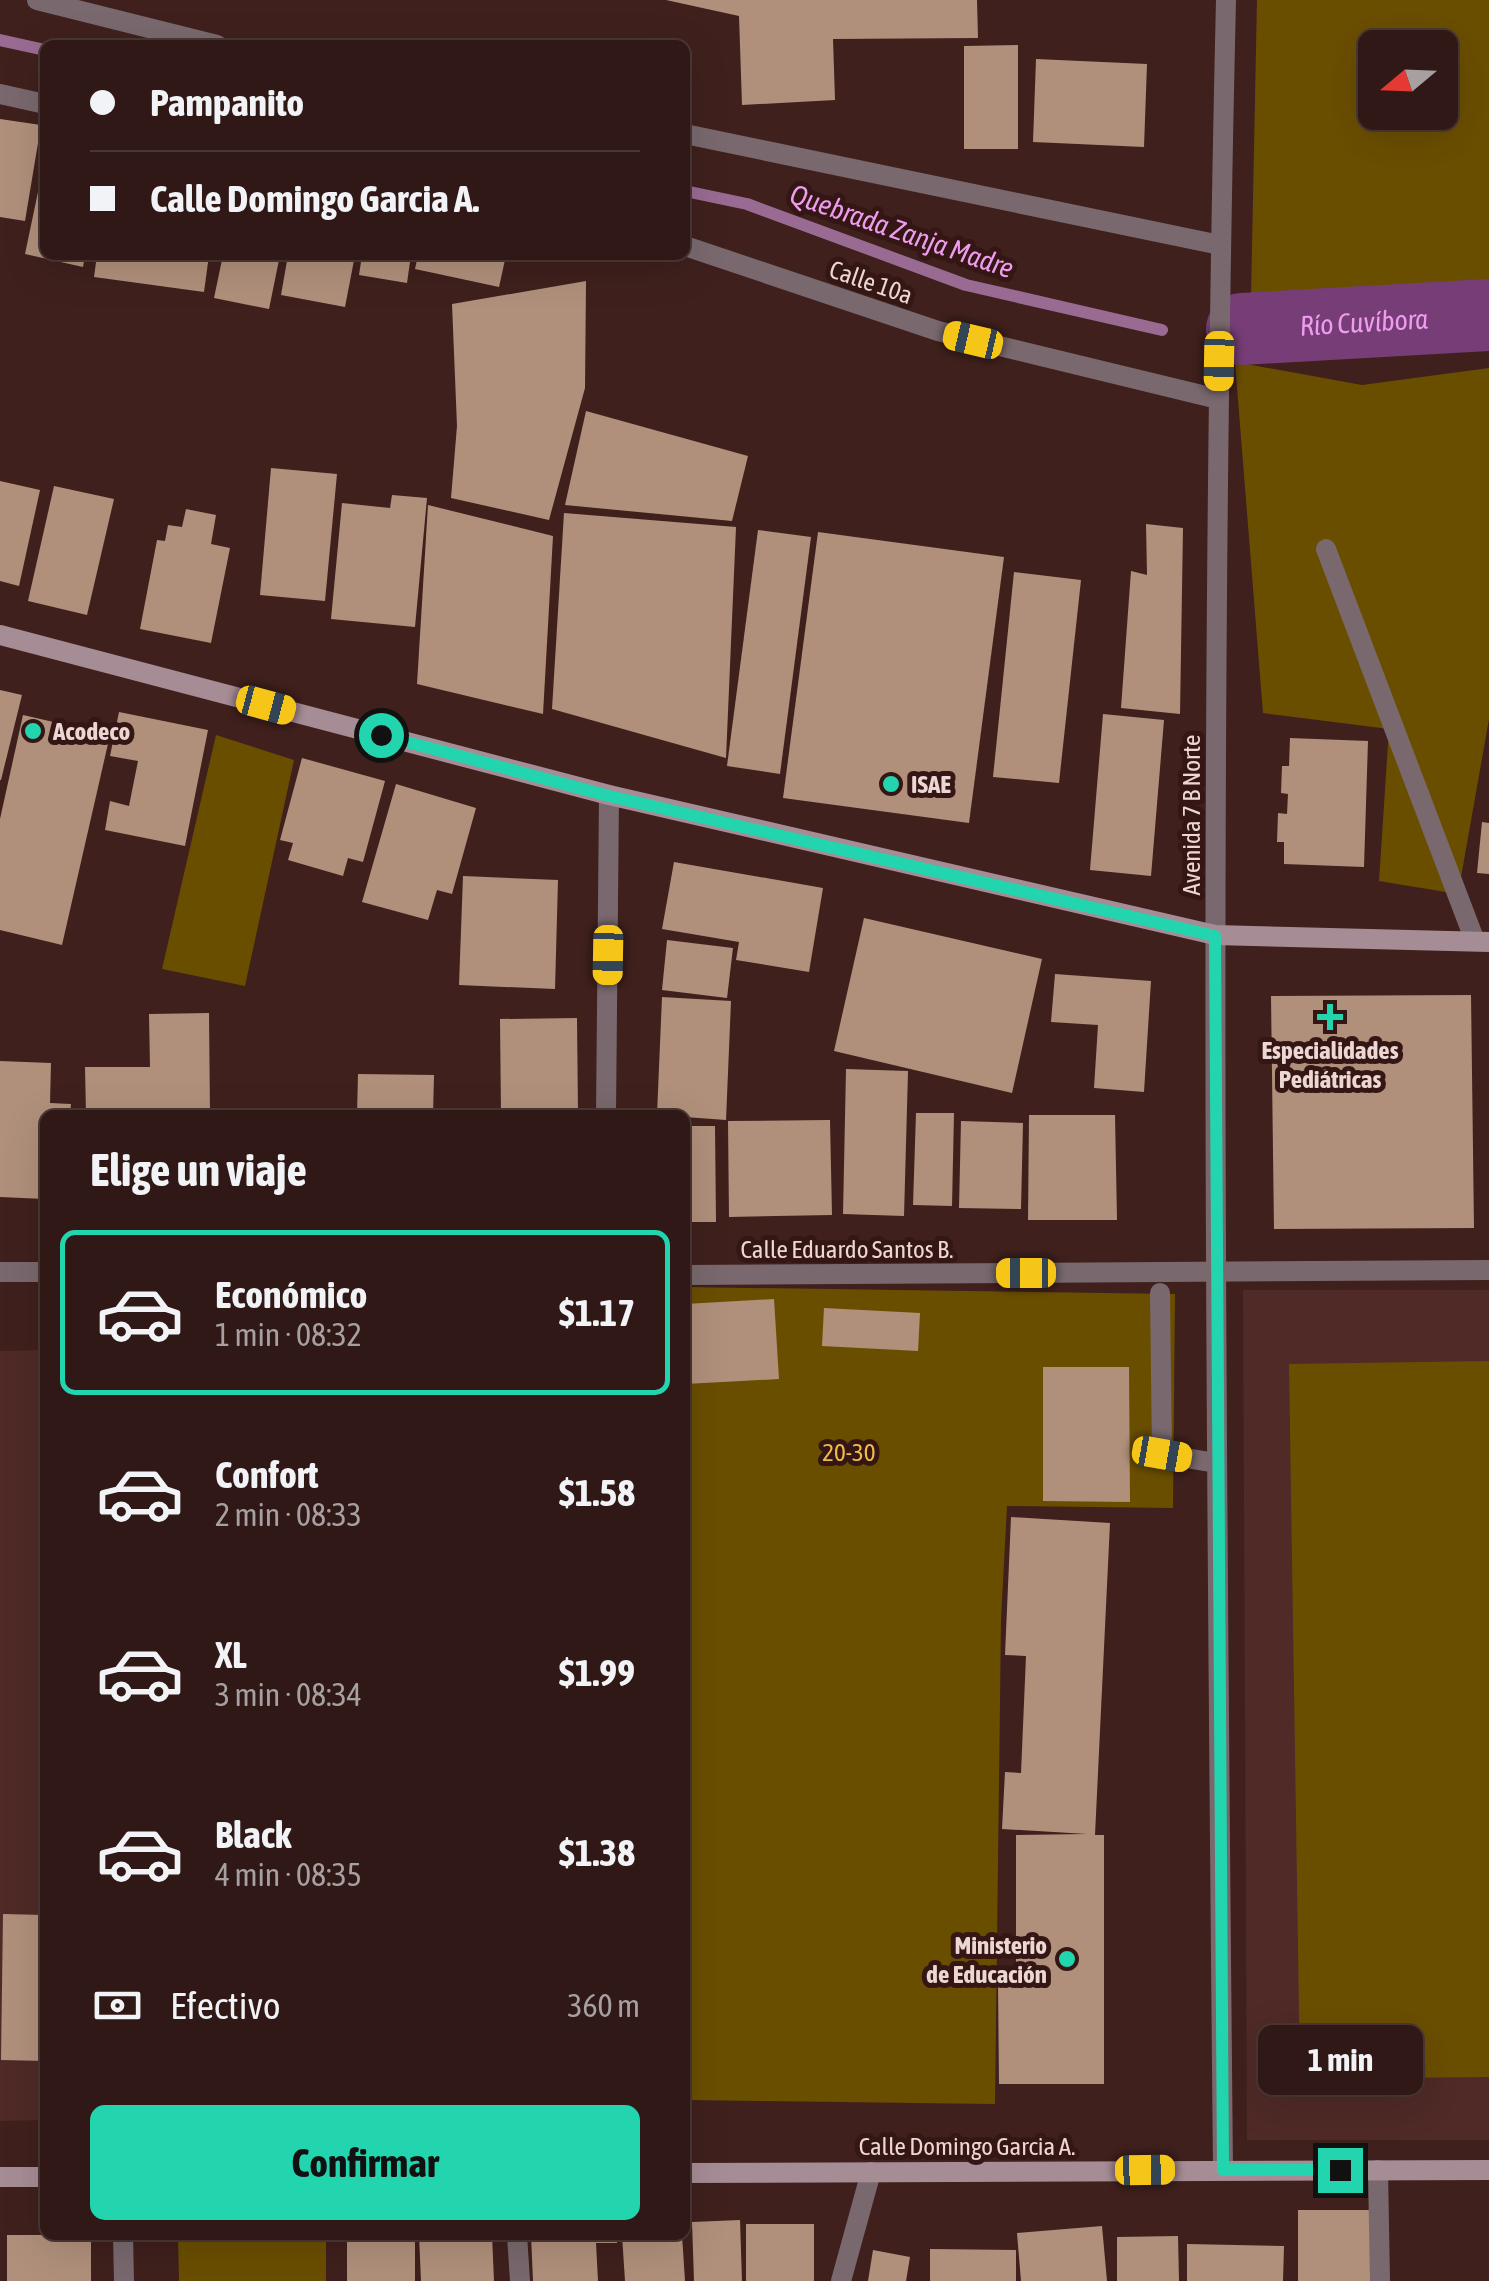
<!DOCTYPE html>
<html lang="es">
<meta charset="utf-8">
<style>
body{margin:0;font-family:"Asap Condensed",sans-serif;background:#37211f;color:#f1f3f6;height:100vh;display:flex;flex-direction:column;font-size:38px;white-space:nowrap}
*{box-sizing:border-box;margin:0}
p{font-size:32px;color:#a7a0a1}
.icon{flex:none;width:55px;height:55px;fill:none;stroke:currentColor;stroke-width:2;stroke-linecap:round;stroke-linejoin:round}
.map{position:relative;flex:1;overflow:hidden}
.details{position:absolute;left:40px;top:1110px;width:650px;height:1130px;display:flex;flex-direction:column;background:#2f1816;border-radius:15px;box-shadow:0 10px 40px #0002,0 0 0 2px #4a3735}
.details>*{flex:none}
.guide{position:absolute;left:40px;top:40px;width:650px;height:220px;border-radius:15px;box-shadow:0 10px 40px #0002,0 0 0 2px #4a3735;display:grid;align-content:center;height:220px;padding:0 50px;background:#2f1816}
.needle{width:65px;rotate:251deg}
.fabs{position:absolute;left:1358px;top:30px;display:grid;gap:20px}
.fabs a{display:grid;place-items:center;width:100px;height:100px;border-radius:15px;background:#2f1816;box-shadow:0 10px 40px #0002,0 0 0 2px #4a3735;font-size:50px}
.end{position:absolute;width:45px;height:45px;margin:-22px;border:12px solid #23d5af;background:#111;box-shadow:0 0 0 5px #111}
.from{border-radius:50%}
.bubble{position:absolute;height:70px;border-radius:15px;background:#2f1816;box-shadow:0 10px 40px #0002,0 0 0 2px #4a3735;font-size:32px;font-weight:700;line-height:70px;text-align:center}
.car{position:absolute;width:30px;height:60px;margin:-30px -15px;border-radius:12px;box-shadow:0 0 8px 2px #0007;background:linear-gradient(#f5c518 24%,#345 0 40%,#f5c518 0 76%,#345 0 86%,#f5c518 0)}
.guide b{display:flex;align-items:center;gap:35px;height:95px;font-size:38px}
.guide b+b{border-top:2px solid #4a3735}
.guide i{width:25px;height:25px;background:#f1f3f6}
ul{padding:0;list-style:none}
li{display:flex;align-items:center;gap:30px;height:165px;margin:0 20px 15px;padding:0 30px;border:5px solid transparent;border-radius:15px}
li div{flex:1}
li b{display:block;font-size:38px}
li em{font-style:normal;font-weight:700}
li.selected{border-color:#23d5af}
li>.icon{width:90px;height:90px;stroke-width:1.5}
h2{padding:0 50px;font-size:45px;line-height:120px}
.pay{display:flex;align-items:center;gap:25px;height:110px;padding:0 50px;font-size:38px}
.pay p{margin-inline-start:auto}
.button{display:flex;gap:20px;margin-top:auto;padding:20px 50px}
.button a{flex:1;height:115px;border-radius:15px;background:#23d5af;color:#111;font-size:40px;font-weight:700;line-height:115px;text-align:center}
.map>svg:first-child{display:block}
</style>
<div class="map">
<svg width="1489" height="2281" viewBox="0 0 1489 2281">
<rect width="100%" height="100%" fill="#3f201d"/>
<!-- built -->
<g fill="#4f2a27">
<path d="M 1243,1290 L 1489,1290 L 1489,2140 L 1247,2140 Z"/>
<path d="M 45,1350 L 45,2120 L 0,2121 L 0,1351 Z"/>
</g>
<!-- green -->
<g fill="#6a4e00" fill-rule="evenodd">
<path d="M 1257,0 L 1489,0 L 1489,290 L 1251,298 ZM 1375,48 L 1440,48 L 1440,112 L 1375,112 Z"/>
<path d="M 1235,362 L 1362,385 L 1489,368 L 1489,719 L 1458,894 L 1379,881 L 1389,729 L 1263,713 Z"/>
<path d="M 216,735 L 294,760 L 245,986 L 162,969 Z"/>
<path d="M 685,1287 L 1175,1294 L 1173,1508 L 1007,1506 L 1001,1620 L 995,2104 L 685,2100 Z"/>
<path d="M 1489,1361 L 1489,2077 L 1300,2079 L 1289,1364 Z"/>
<path d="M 178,2235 L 326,2235 L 326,2281 L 179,2281 Z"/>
</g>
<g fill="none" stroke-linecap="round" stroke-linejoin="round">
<!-- stream -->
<g stroke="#996b93" stroke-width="12">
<path d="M 0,40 L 45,50"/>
<path d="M 685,191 L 747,204 L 966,285 L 1162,330"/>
</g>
<!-- river -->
<path stroke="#763d77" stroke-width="72" id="s1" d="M 1242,329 L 1489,315"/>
</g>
<!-- building -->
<g fill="#b0907b">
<path d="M 666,0 L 977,0 L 978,38 L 833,39 L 835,100 L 742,105 L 739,16 Z"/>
<path d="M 1018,45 L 1018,149 L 964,149 L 964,46 Z"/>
<path d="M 1036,59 L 1147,64 L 1144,147 L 1033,142 Z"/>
<path d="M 0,119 L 41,125 L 25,221 L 0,217 Z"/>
<path d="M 43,168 L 45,255 L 85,255 L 83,267 L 25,254 Z"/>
<path d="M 97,255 L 209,255 L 204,292 L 94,277 Z"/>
<path d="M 223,255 L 280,255 L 269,309 L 214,298 Z"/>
<path d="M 288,255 L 355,255 L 345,307 L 281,295 Z"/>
<path d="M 362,255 L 411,255 L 407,283 L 359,275 Z"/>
<path d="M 418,255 L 506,255 L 499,287 L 415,269 Z"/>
<path d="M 586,281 L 585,388 L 549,520 L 451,498 L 457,426 L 452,304 Z"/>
<path d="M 586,411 L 748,456 L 732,521 L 565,505 Z"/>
<path d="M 271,468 L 337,474 L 325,601 L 260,595 Z"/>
<path d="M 0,481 L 40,490 L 19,586 L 0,581 Z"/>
<path d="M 54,486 L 114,499 L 87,615 L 28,601 Z"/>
<path d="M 392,495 L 427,498 L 415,627 L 331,619 L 342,503 L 390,508 Z"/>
<path d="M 428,505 L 553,536 L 543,714 L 417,684 Z"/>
<path d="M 186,509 L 216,515 L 211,544 L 230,548 L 211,643 L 140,629 L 157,540 L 165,541 L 168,525 L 182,527 Z"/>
<path d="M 564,513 L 736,527 L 726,758 L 552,709 Z"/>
<path d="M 1146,524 L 1183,528 L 1180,714 L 1121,708 L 1131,571 L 1147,575 Z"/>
<path d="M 758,530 L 811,537 L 780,774 L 727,766 Z"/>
<path d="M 818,532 L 1004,557 L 969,823 L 783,798 Z"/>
<path d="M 1014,572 L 1081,580 L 1059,783 L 993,777 Z"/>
<path d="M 0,690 L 22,695 L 1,780 L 0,780 Z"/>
<path d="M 119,712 L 208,730 L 185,846 L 105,830 L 110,801 L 129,806 L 138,761 L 110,756 Z"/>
<path d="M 1103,714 L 1164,720 L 1151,876 L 1090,870 Z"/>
<path d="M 23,715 L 110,735 L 62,945 L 0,930 L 0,819 Z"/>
<path d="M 1290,738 L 1368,741 L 1364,867 L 1284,864 L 1284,842 L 1277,842 L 1278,813 L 1287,814 L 1288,794 L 1281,793 L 1282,766 L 1289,766 Z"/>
<path d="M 302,758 L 385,781 L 363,862 L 348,858 L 343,876 L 288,860 L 293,843 L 280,840 Z"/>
<path d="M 396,784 L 476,808 L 452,894 L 437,890 L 428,920 L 362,902 Z"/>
<path d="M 1482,822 L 1489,823 L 1489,874 L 1477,873 Z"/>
<path d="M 674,862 L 823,888 L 809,972 L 736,960 L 739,942 L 662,929 Z"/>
<path d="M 463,876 L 558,880 L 555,989 L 459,985 Z"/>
<path d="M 864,918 L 1042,959 L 1012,1093 L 834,1051 Z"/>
<path d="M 667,940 L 733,948 L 727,998 L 662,990 Z"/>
<path d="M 1055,974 L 1151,981 L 1144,1092 L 1094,1088 L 1098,1025 L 1051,1022 Z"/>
<path d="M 1471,995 L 1474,1228 L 1274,1229 L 1271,996 Z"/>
<path d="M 662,997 L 731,1001 L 726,1120 L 657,1115 Z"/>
<path d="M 209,1013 L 210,1115 L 86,1115 L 85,1067 L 150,1067 L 149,1014 Z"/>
<path d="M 577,1018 L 578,1115 L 501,1115 L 500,1019 Z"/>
<path d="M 0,1061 L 51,1063 L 50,1103 L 71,1104 L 70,1115 L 45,1115 L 45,1199 L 0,1197 Z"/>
<path d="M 846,1069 L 908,1071 L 904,1216 L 843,1214 Z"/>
<path d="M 358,1074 L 434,1075 L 433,1115 L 357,1115 Z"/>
<path d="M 221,1108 L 326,1110 L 326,1115 L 221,1115 Z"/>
<path d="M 916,1113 L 954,1113 L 952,1206 L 913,1205 Z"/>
<path d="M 1029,1115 L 1115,1115 L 1117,1220 L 1028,1220 Z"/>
<path d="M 830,1120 L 832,1215 L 729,1217 L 728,1121 Z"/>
<path d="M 961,1121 L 1023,1123 L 1021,1209 L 959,1208 Z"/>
<path d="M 685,1126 L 715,1126 L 716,1222 L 685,1222 Z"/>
<path d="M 774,1299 L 779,1379 L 685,1384 L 685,1304 Z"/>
<path d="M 824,1308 L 920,1313 L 918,1351 L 822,1346 Z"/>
<path d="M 1043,1367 L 1129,1367 L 1130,1502 L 1043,1501 Z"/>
<path d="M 1011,1517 L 1110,1523 L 1095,1835 L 1104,1835 L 1104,2084 L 999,2084 L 998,1984 L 1016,1983 L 1016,1835 L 1087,1834 L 1002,1829 L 1005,1772 L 1021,1773 L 1026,1656 L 1005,1655 Z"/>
<path d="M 3,1914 L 45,1915 L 45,2061 L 1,2060 Z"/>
<rect x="1298" y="2210" width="73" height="71"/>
<path d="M 740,2220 L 742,2281 L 694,2281 L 692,2222 Z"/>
<rect x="746" y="2224" width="68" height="57"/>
<path d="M 1102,2226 L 1107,2281 L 1021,2281 L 1017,2233 Z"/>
<rect x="7" y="2235" width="84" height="46"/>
<rect x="347" y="2235" width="68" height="46"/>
<path d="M 419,2235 L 492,2235 L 494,2281 L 421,2281 Z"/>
<path d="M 531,2235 L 617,2235 L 617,2243 L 596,2243 L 598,2281 L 533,2281 Z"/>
<path d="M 622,2235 L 682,2235 L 685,2281 L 625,2281 Z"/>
<path d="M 1178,2236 L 1179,2281 L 1117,2281 L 1117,2237 Z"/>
<path d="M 1187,2244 L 1284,2246 L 1283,2281 L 1187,2281 Z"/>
<path d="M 930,2249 L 1016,2250 L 1016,2281 L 930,2281 Z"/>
<path d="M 873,2250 L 910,2257 L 906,2281 L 868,2281 Z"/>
</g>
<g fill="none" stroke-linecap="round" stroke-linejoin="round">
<!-- service -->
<g stroke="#79696e" stroke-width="20">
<path d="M 37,0 L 217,45"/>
<path d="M 685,134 L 1220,245"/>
<path d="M 1326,549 L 1475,941"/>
<path d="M 1160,1293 L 1162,1454 L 1216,1463"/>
<path d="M 1378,2170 L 1380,2281"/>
<path d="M 517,2235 L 520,2281"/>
</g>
<!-- minor -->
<g stroke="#79696e" stroke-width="20">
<path d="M 0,94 L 45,104"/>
<path d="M 685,246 L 938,331 L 1218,399"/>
<path d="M 606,1115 L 609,795"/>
<path d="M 0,1272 L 45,1272"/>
<path d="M 685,1275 L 1489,1270"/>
<path d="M 123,2235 L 124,2281"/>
<path d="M 841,2281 L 871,2172"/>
</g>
<!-- tertiary -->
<path stroke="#79696e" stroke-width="20" d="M 1223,2170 C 1216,1446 1209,723 1226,0"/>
<!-- secondary -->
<g stroke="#a68c95" stroke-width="20">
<path d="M 0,635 L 609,795 L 1215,935 L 1489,942"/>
<path d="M 685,2173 L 1489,2170"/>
<path d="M 0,2177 L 45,2177"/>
</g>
</g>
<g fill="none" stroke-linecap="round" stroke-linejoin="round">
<!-- route -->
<path stroke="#23d5af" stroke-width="12" d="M 381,735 L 609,796 L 1215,936 L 1223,2170 L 1340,2170"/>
</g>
<!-- markers -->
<g fill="#23d5af" stroke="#341614" stroke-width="4">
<circle cx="33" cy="731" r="10"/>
<circle cx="891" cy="784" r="10"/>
<path d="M1325 1002h10v10h10v10h-10v10h-10v-10h-10v-10h10z"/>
<circle cx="1067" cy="1959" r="10"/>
</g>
<g text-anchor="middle" stroke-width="10" stroke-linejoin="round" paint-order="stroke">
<!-- street labels -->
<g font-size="25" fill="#ecd7d4" stroke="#341614">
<text transform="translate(871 282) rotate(19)" y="9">Calle 10a</text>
<text transform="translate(1191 815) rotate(-90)" y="9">Avenida 7 B Norte</text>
<text x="847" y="1258">Calle Eduardo Santos B.</text>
<text x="967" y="2155">Calle Domingo Garcia A.</text>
</g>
<!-- poi labels -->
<g font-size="25" font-weight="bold" fill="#ecd7d4" stroke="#341614" text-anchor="start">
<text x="53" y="740">Acodeco</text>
<text x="911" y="793">ISAE</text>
<text x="1330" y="1059" text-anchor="middle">Especialidades<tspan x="1330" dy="29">Pediátricas</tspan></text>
<text x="1047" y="1954" text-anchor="end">Ministerio<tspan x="1047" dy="29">de Educación</tspan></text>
</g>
<!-- park labels -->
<g font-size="25" fill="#efbc47" stroke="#341614">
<text x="849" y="1461">20-30</text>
</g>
<!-- water labels -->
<g font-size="28" font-style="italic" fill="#ee9dee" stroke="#341614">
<text transform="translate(902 231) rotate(19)" y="10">Quebrada Zanja Madre</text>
<text dy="10" stroke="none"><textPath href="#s1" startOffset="122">Río Cuvíbora</textPath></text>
</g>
</g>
</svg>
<div class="fabs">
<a><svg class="needle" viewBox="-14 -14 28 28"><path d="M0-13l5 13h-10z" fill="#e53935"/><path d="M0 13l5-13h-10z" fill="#a7a0a1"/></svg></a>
</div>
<i class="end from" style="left:381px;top:735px"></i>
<i class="end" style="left:1340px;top:2170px"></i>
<div class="bubble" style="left:1258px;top:2025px;width:165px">1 min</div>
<i class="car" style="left:973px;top:340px;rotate:283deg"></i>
<i class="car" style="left:1219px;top:361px;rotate:181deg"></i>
<i class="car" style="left:266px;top:705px;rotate:105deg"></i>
<i class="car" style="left:608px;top:955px;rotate:181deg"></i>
<i class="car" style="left:1026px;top:1273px;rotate:270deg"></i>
<i class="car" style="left:1162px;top:1454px;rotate:100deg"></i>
<i class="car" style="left:1145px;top:2170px;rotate:89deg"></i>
<div class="guide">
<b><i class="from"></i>Pampanito</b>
<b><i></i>Calle Domingo Garcia A.</b>
</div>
<section class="details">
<h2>Elige un viaje</h2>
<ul>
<li class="selected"><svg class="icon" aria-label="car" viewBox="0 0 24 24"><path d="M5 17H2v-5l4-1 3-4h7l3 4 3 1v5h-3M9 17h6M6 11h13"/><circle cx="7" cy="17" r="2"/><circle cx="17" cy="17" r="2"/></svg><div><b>Económico</b><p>1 min · 08:32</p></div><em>$1.17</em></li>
<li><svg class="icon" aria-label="car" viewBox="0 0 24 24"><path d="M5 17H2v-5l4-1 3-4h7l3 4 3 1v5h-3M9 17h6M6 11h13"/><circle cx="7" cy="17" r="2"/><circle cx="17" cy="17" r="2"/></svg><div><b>Confort</b><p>2 min · 08:33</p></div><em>$1.58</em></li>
<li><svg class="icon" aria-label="car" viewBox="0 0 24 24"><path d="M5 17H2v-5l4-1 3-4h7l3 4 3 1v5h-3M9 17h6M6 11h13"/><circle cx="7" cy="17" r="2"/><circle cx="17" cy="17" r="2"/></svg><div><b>XL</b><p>3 min · 08:34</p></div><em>$1.99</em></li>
<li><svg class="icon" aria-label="car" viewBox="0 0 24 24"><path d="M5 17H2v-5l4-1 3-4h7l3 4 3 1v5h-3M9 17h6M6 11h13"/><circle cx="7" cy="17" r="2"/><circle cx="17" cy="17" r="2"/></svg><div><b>Black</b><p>4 min · 08:35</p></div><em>$1.38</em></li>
</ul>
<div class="pay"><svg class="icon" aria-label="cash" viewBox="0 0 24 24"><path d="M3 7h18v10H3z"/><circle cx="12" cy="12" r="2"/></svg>Efectivo<p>360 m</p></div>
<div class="button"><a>Confirmar</a></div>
</section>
</div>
